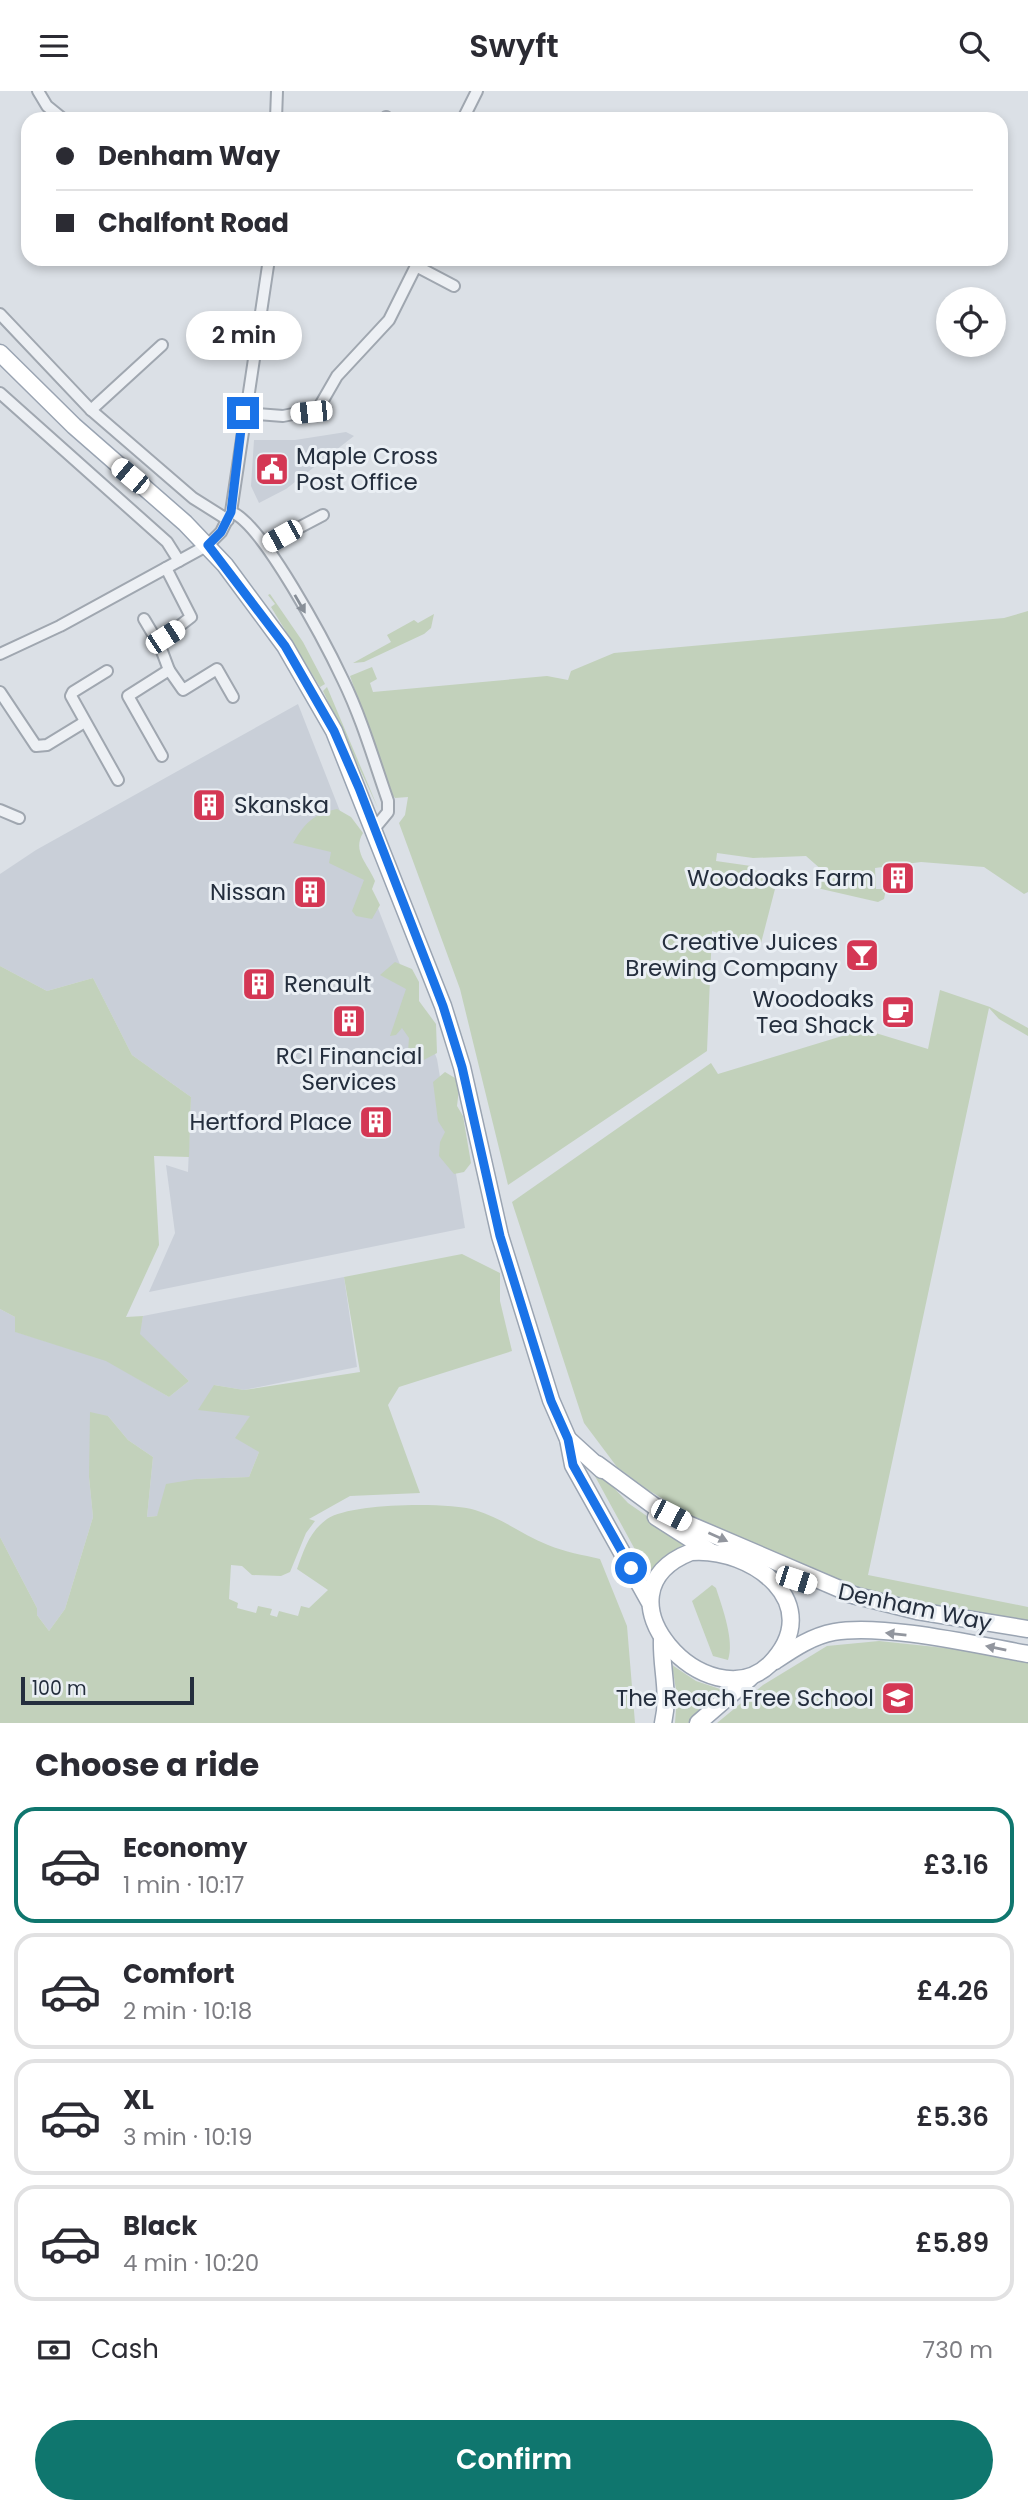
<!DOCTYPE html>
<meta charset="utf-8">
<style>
body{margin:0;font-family:Poppins,sans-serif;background:#f7f7f7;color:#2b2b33;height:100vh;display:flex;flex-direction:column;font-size:26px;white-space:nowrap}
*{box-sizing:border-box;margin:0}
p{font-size:23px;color:#7c7c81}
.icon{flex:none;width:38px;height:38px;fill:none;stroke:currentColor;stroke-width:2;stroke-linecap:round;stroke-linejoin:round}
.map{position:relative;height:1632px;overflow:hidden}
.sheet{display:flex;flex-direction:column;background:#fff;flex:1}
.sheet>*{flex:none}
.banner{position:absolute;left:21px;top:21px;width:987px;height:154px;border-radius:21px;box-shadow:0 4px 10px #0003;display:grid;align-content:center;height:154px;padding:0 35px;background:#fff}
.fabs{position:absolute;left:936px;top:196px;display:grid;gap:14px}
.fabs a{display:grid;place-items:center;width:70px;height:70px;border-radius:50%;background:#fff;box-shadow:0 4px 10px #0003;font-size:35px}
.scale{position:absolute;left:21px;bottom:18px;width:173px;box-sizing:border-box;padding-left:7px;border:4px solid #242e3d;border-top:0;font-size:19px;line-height:24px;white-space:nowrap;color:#242e3d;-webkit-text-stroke:5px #eaeff4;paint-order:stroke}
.end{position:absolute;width:32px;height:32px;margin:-16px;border:9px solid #1a73e8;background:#fff;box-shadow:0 0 0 4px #fff}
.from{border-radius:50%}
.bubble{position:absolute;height:49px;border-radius:24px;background:#fff;box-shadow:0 4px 10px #0003;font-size:23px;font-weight:600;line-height:49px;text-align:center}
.car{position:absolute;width:21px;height:42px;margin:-21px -10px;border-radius:9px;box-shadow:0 0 5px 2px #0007;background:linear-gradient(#fff 24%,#345 0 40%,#fff 0 76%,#345 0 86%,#fff 0)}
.banner b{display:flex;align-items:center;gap:24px;height:66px;font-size:26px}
.banner b+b{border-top:2px solid #e1e1e2}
.banner i{width:18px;height:18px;background:#2b2b33}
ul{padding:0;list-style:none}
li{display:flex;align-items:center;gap:21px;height:116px;margin:0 14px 10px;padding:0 21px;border:4px solid #e1e1e2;border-radius:21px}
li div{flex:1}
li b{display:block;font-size:26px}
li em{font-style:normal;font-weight:600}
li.active{border-color:#0f766e}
li>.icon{width:63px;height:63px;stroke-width:1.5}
h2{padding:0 35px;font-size:32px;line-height:84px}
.pay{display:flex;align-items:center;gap:18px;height:77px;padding:0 35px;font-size:26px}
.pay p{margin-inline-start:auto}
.primary-button{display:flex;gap:14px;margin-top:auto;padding:14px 35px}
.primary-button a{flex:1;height:80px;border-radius:42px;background:#0f766e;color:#fff;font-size:28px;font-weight:600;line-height:80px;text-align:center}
header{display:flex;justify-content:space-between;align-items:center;height:91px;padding:0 35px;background:#fff;font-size:32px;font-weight:600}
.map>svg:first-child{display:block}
</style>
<header><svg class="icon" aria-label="menu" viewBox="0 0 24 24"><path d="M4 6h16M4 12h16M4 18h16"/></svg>Swyft<svg class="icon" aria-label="search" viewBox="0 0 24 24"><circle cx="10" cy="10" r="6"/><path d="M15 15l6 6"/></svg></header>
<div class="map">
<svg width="1028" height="1632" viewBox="0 0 1028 1632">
<rect width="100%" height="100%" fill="#dbe0e6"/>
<!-- built -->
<g fill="#c9cfd8">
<path d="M 346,341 L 354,345 L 286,398 L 259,412 L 251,395 L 254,349 L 295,349 Z"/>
<path d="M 298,613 L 437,968 L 465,1137 L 149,1201 L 175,1142 L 166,1074 L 188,1081 L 191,1006 L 132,964 L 93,887 L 47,900 L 0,875 L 0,783 L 36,759 Z"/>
<path d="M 344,1186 L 357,1276 L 244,1299 L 214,1294 L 251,1325 L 259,1361 L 249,1386 L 196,1388 L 157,1425 L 147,1426 L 153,1366 L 128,1349 L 108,1325 L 89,1386 L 93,1426 L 65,1518 L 49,1540 L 37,1524 L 37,1517 L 0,1446 L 0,1218 L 15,1226 L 16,1241 L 106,1269 L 169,1306 L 189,1290 L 139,1243 L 143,1225 Z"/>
</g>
<!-- green -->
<g fill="#c2d1bb">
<path d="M 270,503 L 303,551 L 325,593 L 320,596 L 271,516 L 275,513 L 268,504 Z"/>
<path d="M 1028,520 L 1028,801 L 1024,803 L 984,776 L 921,771 L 875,777 L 876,798 L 886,798 L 884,808 L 878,811 L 817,797 L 823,780 L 806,765 L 753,767 L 717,762 L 716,770 L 751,775 L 775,798 L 761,852 L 748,853 L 712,840 L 707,960 L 508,1094 L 460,898 L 399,732 L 405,724 L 408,706 L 395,707 L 391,702 L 350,585 L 372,576 L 377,588 L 370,592 L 373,601 L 547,585 L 568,589 L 571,580 L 614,562 L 1004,527 Z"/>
<path d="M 434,523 L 431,537 L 424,543 L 364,571 L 353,572 L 391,551 L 387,544 L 414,529 L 418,532 Z"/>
<path d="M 327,596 L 378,717 L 323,600 Z"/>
<path d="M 337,718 L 351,726 L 363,742 C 352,760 368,773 375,790 L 372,798 L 380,814 L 372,828 L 356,825 L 352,820 L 364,789 L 329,772 L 331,761 L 293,752 C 305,732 313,723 337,718 Z"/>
<path d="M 395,871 L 412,878 L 419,891 L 419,910 L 436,933 L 437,962 L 420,971 L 408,961 L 409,947 L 402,937 L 396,944 L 390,945 L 406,898 L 380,884 Z"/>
<path d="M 0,875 L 47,900 L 93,887 L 132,964 L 191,1006 L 189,1066 L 154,1065 L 159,1154 L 126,1226 L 143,1225 L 140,1243 L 189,1290 L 169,1306 L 106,1270 L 15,1241 L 15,1226 L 0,1218 Z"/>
<path d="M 940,899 L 990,916 L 1028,937 L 1028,945 L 999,928 L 989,917 L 868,1484 L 1028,1516 L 1028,1530 L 915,1512 L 861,1499 L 682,1424 L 682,1419 L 648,1399 L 617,1376 L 584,1332 L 512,1111 L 711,972 L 718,983 L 852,942 L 856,936 L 928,958 Z"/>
<path d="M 445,981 L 460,990 L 457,1015 L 463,1025 L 471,1072 L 464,1081 L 454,1083 L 439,1065 L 440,1051 L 445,1041 L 438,1030 L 433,991 Z"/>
<path d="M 462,1163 L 500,1182 L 500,1210 L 512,1260 L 399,1296 L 388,1314 L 420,1402 L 350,1405 L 309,1428 L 315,1430 L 306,1442 L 290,1481 L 281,1485 L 252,1484 L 242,1475 L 231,1474 L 229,1508 L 238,1512 L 237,1517 L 256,1522 L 258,1515 L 272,1518 L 270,1524 L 277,1526 L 279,1520 L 298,1525 L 301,1515 L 309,1517 L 328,1499 L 297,1478 C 304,1459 309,1441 327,1428 C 351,1412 447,1411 475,1419 C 502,1427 523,1444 548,1454 C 565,1461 583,1464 600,1468 L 627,1535 L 635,1632 L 0,1632 L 0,1446 L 37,1517 L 37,1524 L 49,1540 L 65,1518 L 93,1426 L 89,1386 L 90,1321 L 108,1325 L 128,1349 L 153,1366 L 147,1426 L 157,1425 L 166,1393 L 196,1388 L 249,1386 L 259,1361 L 235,1347 L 250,1325 L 198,1319 L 214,1294 L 244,1299 L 360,1281 L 344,1186 Z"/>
<path d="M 584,1365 L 628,1412 L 686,1452 L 661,1468 L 650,1486 Z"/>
<path d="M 712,1494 L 716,1497 C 722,1516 735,1550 728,1569 L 713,1565 L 692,1510 Z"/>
<path d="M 879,1550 L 964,1559 L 1028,1571 L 1028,1632 L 717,1632 L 763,1594 L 827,1555 Z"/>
<path d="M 672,1574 L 696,1590 L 726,1600 L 688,1632 L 675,1632 L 677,1605 Z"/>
</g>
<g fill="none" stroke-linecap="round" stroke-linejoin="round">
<!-- minor casing -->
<g stroke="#a0a7b0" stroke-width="14">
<g id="minor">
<path d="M 38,0 L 47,15 L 63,28"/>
<path d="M 386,26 L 387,28"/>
<path d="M 276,28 L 277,0"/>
<path d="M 463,28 L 477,0"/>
<path d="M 0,223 L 91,319 L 193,407 L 228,429"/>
<path d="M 0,302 L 167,451 L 179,470"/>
<path d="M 91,319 L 162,254"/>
<path d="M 243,322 L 283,325 L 318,318 L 337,285 L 389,229 L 416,175 L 454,195"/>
<path d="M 231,421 C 262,431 327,555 343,589 C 362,628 374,670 388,710 L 388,721 L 374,738"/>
<path d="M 266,454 L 323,424"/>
<path d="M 144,528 L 160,555"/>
<path d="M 0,563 L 60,535 L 208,454 L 221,441 L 231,421 L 269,168"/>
<path d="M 169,579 L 183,599 L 217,578 L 233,606"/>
<path d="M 107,580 L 73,601 L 71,605 L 118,689"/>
<path d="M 0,601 L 36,655 L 47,654 L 83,632"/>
<path d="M 162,665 L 128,605 L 169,579 L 160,555 L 165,546 L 191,526 L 166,477"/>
<path d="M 0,719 L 19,727"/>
</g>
</g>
<!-- primary casing -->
<g stroke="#9aa4b2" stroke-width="19">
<g id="primary">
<path d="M 0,262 L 74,335 L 185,432 L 225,474 L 285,555 L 334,640 L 443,915 L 462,976 L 500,1145 L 551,1309 L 568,1348 L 573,1374 L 649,1510"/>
<path d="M 568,1348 L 602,1379"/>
<path d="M 597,1373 L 654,1415 L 688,1433 L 856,1505"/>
<path d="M 656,1426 L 711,1461"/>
<path d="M 691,1461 C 752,1456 828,1513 770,1573 C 709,1632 587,1502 691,1461 Z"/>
<path d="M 845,1502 L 917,1520 L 1028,1538"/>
<path d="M 662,1549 C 661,1577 670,1603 663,1632"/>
<path d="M 775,1570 C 793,1558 812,1545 834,1541 C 882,1532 977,1554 1028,1563"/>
<path d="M 698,1632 L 750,1587"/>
</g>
</g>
<!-- minor -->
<use href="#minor" stroke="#edf0f4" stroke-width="10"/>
<!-- primary -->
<use href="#primary" stroke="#fff" stroke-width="16"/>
</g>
<!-- one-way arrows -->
<defs><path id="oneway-solid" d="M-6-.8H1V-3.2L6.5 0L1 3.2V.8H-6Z" transform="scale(1.75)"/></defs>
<use fill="#888f98" href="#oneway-solid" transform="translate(300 513) rotate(60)"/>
<g fill="#92969e">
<use href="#oneway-solid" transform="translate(718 1446) rotate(24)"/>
<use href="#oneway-solid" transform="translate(896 1543) rotate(-174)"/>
<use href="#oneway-solid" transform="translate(996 1557) rotate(-169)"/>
</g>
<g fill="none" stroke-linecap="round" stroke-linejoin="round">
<!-- route -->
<path stroke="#1a73e8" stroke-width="9" d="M 243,322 L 231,421 L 221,441 L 208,454 L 285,555 L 334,640 L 359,697 L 443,915 L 462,976 L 500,1145 L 551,1310 L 568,1348 L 573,1374 L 631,1477"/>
</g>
<!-- icons -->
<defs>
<g id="civic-square" transform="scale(1.75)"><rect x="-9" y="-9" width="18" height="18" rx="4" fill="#d43754" stroke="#eaeff4"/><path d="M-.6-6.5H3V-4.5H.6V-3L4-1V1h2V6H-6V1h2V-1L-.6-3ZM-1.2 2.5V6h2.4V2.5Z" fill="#fff"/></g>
<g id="building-square" transform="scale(1.75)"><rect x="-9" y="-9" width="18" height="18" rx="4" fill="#d43754" stroke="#eaeff4"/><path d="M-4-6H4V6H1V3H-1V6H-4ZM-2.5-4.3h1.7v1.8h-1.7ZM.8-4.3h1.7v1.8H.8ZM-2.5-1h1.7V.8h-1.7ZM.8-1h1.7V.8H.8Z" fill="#fff"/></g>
<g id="bar-square" transform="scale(1.75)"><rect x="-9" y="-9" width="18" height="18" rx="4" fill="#d43754" stroke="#eaeff4"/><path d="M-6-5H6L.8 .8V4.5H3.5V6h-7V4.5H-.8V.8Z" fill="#fff"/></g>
<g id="cafe-square" transform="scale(1.75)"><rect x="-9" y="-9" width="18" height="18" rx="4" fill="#d43754" stroke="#eaeff4"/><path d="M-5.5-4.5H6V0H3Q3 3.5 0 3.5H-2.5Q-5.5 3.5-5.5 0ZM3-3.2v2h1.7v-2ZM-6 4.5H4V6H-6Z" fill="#fff"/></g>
<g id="school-square" transform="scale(1.75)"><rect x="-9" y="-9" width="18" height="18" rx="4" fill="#d43754" stroke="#eaeff4"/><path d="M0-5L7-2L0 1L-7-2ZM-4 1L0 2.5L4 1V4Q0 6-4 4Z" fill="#fff"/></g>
</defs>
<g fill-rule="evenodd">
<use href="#civic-square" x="272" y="378"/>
<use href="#building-square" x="209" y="714"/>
<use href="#building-square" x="898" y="787"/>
<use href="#building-square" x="310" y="801"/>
<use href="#bar-square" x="862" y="864"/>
<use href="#building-square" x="259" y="893"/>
<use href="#cafe-square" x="898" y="921"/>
<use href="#building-square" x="349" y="930"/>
<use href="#building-square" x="376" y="1031"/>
<use href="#school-square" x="898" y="1607"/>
</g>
<g text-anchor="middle" stroke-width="6" stroke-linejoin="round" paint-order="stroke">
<!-- poi labels -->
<g font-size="23" fill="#242e3d" stroke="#eaeff4" text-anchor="end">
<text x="296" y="373" text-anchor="start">Maple Cross<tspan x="296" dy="26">Post Office</tspan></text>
<text x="234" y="722" text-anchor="start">Skanska</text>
<text x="874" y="795">Woodoaks Farm</text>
<text x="286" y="809">Nissan</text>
<text x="838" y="859">Creative Juices<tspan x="838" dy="26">Brewing Company</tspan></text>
<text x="284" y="901" text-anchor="start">Renault</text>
<text x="874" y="916">Woodoaks<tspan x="874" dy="26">Tea Shack</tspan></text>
<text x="349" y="973" text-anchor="middle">RCI Financial<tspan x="349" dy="26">Services</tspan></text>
<text x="352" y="1039">Hertford Place</text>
<text x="874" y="1615">The Reach Free School</text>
</g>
<!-- street labels -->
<g font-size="23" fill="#242e3d" stroke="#eaeff4">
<text transform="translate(915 1516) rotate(12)" y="8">Denham Way</text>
</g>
</g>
</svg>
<div class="fabs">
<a><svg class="icon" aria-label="locate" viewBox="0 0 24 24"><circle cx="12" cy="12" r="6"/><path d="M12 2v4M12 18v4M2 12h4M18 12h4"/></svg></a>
</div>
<div class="scale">100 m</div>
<i class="end from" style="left:631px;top:1477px"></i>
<i class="end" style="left:243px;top:322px"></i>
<div class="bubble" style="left:186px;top:220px;width:116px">2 min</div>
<i class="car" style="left:311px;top:321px;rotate:264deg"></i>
<i class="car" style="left:130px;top:385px;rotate:310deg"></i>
<i class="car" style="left:282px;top:445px;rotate:241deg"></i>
<i class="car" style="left:165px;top:546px;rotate:57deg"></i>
<i class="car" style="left:671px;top:1424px;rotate:117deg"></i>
<i class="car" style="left:796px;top:1489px;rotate:108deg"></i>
<div class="banner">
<b><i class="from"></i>Denham Way</b>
<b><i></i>Chalfont Road</b>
</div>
</div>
<section class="sheet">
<h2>Choose a ride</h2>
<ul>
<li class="active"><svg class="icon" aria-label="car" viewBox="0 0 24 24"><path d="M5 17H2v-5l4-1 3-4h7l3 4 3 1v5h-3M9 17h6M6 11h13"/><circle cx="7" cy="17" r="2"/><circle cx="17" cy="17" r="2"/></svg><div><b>Economy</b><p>1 min · 10:17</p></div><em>£3.16</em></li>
<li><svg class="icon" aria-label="car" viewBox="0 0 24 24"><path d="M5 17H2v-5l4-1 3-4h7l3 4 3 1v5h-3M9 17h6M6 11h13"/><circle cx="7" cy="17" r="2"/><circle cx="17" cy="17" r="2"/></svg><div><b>Comfort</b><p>2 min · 10:18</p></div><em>£4.26</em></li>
<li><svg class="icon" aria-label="car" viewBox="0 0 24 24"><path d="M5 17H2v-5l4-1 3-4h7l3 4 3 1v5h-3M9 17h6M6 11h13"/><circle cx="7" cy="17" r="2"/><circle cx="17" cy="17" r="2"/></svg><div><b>XL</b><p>3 min · 10:19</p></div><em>£5.36</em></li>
<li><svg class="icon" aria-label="car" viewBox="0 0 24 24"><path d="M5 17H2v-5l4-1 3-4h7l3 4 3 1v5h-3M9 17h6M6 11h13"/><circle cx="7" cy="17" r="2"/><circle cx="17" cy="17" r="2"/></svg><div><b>Black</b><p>4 min · 10:20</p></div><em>£5.89</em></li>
</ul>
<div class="pay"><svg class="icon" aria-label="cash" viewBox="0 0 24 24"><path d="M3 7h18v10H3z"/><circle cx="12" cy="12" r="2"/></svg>Cash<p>730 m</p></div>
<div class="primary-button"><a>Confirm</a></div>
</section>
